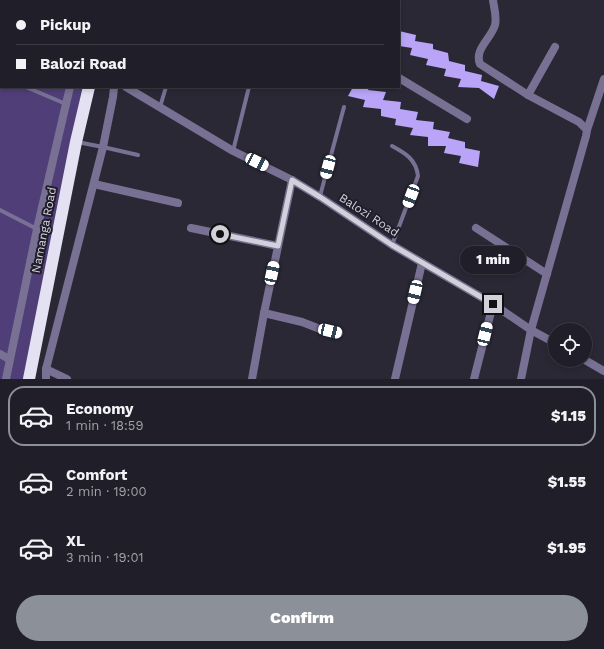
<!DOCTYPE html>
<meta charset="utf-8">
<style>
body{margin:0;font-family:"Work Sans",sans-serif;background:#282730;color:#f1f3f6;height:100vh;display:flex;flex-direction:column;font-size:15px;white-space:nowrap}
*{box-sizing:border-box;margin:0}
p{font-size:13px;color:#a2a2a8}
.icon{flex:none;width:22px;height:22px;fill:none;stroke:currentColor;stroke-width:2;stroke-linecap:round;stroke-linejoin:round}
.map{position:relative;height:379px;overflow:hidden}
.details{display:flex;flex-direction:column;background:#201e28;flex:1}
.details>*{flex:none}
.guide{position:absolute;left:0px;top:0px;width:400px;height:88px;box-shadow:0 2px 6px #0003,0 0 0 1px #3d3c45;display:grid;align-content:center;height:88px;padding:0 16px;background:#201e28}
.controls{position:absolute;left:548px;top:323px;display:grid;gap:8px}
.controls a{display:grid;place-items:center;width:44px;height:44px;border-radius:50%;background:#201e28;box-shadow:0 2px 6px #0003,0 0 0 1px #3d3c45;font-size:20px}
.end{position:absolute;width:18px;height:18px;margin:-9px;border:5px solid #d2d1da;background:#111;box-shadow:0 0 0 2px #111}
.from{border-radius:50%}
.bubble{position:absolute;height:28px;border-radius:14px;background:#201e28;box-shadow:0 2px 6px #0003,0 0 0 1px #3d3c45;font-size:13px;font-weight:800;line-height:28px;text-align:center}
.car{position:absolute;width:12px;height:24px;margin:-12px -6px;border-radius:5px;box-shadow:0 0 3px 1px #0007;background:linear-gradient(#fff 24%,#345 0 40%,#fff 0 76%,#345 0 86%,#fff 0)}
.guide b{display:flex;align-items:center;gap:14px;height:38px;font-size:15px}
.guide b+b{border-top:1px solid #3d3c45}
.guide i{width:10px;height:10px;background:#f1f3f6}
ul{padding:7px 0 0;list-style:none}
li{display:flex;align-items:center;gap:12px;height:60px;margin:0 8px 6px;padding:0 8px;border:2px solid transparent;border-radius:16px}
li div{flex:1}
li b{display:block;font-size:15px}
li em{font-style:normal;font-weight:800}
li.current{border-color:#8c9099}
li>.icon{width:36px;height:36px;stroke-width:1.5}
.primary-button{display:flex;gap:8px;margin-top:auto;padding:8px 16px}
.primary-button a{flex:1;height:46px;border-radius:24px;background:#8c9099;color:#fff;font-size:16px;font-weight:800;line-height:46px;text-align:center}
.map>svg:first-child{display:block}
</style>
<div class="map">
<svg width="604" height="379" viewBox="0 0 604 379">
<rect width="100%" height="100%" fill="#2b2836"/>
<!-- green -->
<path fill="#4f3e78" d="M 0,0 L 109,0 L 109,1 L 1,1 L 1,87 L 89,87 L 25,379 L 0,379 Z"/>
<!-- building -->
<g fill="#b9a4f7">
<path d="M 399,31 L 416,35 L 415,41 L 433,44 L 433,49 L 448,53 L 449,61 L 465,65 L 465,71 L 482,75 L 481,81 L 499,86 L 494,99 L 479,88 L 458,87 L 461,79 L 444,76 L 446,69 L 426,65 L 428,59 L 410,55 L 412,48 L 399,46 Z"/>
<path d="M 353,87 L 369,87 L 368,90 L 386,92 L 383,100 L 401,102 L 400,109 L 418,112 L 416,120 L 434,122 L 433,129 L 450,132 L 448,138 L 465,142 L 465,148 L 480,151 L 478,167 L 459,163 L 461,156 L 444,153 L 446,146 L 428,146 L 428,137 L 410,135 L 413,128 L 395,125 L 396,119 L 381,116 L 381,109 L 363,107 L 365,100 L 348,96 Z"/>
</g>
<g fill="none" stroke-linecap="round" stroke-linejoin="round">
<!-- lane -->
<g stroke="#797194" stroke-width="4">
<path d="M 0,76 L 1,76"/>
<path d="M 26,87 L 66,104"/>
<path d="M 160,107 L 166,87"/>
<path d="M 77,142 L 103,147 L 138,155"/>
<path d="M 392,146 C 405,153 416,159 418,176 L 392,245"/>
<path d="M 233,151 L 249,87"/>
<path d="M 320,196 L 344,107"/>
<path d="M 0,210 L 37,229"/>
</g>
<!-- street -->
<g stroke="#797194" stroke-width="8">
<path d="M 183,0 L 185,1"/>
<path d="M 274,0 L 275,1"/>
<path d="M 493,0 C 494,8 497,17 495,25 C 491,39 474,49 480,64 L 528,95 L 579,122 L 587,130 L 586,136 L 531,330 L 521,379"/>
<path d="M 85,1 L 85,0"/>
<path d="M 134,1 L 134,0"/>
<path d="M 252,1 L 252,0"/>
<path d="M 399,78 L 467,119"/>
<path d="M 126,87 L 233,151 L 292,180 L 320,197 L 392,245 L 493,304 L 531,330 L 555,343"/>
<path d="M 528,95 L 555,47"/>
<path d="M 587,130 L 604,79"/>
<path d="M 94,184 L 178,203"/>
<path d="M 191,228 L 278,246"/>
<path d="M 476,228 L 547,274"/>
<path d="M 264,313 L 292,180"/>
<path d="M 0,354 L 9,359"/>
<path d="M 585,360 L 604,371"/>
<path d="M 46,369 L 67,379"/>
<path d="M 6,379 L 37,229 L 66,104 L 70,87"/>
<path d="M 46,379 L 46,369 L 103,147 L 113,97 L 114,87"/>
<path d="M 252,379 L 264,313 L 302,322 L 320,329 L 339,333"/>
<path d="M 395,379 L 422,263"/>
<path d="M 474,379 L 493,304"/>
</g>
<!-- highway -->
<g stroke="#e4e1f2" stroke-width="12">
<path d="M 109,1 L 109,0"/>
<path d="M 29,379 L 76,142 L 89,87"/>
</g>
</g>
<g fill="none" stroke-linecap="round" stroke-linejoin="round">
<!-- route -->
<path stroke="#d2d1da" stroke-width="5" d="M 220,234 L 278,246 L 292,180 L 320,197 L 392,245 L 493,304"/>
</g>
<g text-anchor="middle" stroke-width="4" stroke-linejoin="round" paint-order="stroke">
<!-- street labels -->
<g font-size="12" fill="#d2d1da" stroke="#211e2c">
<text transform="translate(369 215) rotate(33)" y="4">Balozi Road</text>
<text transform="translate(44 230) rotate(-79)" y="4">Namanga Road</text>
</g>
</g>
</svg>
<div class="controls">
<a><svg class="icon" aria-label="locate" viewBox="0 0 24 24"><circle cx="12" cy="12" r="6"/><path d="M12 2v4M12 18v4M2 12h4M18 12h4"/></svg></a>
</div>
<i class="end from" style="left:220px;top:234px"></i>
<i class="end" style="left:493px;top:304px"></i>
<div class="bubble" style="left:460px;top:246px;width:66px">1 min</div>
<i class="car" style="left:257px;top:162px;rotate:116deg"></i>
<i class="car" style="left:328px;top:167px;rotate:195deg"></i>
<i class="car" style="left:411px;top:196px;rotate:201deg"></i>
<i class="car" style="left:272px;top:273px;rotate:12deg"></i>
<i class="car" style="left:415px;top:292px;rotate:193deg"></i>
<i class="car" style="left:330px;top:331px;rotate:103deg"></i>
<i class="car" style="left:485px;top:334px;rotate:14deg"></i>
<div class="guide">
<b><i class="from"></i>Pickup</b>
<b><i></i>Balozi Road</b>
</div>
</div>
<section class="details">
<ul>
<li class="current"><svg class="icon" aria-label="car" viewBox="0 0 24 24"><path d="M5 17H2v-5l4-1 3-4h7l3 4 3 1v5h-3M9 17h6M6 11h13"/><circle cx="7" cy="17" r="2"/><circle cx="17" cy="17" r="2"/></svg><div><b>Economy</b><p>1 min · 18:59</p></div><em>$1.15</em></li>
<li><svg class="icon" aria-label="car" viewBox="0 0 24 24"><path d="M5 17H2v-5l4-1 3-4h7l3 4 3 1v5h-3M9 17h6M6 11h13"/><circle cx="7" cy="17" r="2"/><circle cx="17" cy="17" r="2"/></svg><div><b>Comfort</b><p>2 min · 19:00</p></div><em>$1.55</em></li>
<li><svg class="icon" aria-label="car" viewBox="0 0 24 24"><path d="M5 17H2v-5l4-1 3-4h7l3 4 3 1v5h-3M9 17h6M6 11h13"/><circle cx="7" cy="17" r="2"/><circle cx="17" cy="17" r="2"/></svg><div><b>XL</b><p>3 min · 19:01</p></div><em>$1.95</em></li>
</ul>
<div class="primary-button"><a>Confirm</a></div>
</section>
